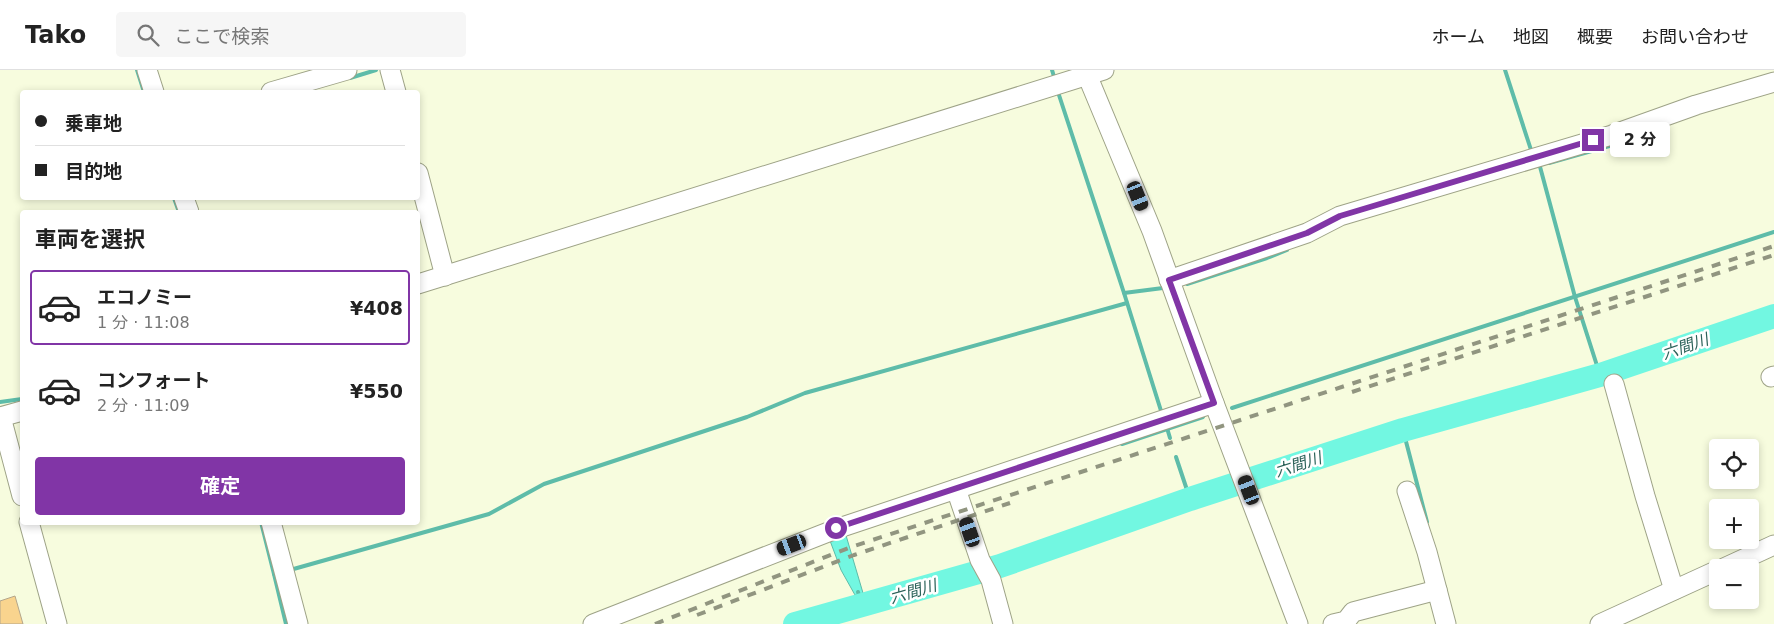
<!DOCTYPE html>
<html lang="ja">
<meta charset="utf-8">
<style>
body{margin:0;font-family:"DejaVu Sans","Noto Sans JP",sans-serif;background:#f6f6f6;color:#222;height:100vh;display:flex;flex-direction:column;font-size:19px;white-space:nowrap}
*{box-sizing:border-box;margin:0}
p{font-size:16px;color:#767676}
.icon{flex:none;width:28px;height:28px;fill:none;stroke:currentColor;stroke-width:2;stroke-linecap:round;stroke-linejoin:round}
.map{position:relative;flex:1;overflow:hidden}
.details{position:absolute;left:20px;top:140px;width:400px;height:315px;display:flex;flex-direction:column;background:#fff;border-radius:5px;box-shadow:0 2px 8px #0003}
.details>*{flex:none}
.hud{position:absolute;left:20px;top:20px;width:400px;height:110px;border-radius:5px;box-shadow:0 2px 8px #0003;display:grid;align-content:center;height:110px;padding:0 15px;background:#fff}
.fabs{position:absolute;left:1709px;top:369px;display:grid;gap:10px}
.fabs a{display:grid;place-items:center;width:50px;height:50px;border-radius:5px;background:#fff;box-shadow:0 2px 8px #0003;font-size:25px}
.end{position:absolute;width:22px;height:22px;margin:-11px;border:6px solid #8135a6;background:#fff;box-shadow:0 0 0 2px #fff}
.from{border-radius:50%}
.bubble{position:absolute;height:35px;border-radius:5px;background:#fff;box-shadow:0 2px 8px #0003;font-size:16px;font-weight:700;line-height:35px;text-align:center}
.car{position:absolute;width:15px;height:30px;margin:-15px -8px;border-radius:6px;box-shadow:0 0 4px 1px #0007;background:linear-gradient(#222 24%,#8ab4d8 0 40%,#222 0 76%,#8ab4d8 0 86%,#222 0)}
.hud b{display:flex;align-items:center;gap:18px;height:48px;font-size:19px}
.hud b+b{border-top:1px solid #e0e0e0}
.hud i{width:12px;height:12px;background:#222}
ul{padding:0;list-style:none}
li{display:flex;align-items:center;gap:15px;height:75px;margin:0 10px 8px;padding:0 5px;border:2px solid transparent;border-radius:5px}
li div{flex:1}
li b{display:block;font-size:19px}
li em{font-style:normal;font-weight:700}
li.current{border-color:#8135a6}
li>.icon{width:45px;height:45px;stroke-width:1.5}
h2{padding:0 15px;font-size:22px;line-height:60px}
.action{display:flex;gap:10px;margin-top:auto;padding:10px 15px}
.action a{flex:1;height:58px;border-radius:5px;background:#8135a6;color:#fff;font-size:20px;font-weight:700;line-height:58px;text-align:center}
header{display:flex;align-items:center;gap:30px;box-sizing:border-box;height:70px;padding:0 25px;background:#fff;border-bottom:1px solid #e0e0e0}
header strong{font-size:24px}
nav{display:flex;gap:28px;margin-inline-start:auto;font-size:18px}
.search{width:350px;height:45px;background:#f6f6f6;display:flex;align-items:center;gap:12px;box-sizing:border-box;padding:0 18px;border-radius:5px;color:#767676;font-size:19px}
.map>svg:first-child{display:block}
</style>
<header>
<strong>Tako</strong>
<div class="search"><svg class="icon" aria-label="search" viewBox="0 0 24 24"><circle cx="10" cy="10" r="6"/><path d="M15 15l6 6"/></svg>ここで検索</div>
<nav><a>ホーム</a><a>地図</a><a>概要</a><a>お問い合わせ</a></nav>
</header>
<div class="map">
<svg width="1774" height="554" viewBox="0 0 1774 554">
<rect width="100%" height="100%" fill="#f7fcde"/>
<!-- water -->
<path fill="#72f7e1" stroke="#5ebca9" d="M 845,462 L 863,523 L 855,525 L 841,500 L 829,468 Z"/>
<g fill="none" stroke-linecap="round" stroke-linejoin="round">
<!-- stream -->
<g stroke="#5ebca9" stroke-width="4">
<path d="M 137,0 L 144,22"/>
<path d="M 1052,0 L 1055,10"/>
<path d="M 1505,0 L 1532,83"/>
<path d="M 350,8 L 376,0"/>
<path d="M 1057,19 L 1124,223"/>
<path d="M 1539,93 L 1575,227 L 1600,305"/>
<path d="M 1549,93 L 1620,73 L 1628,69"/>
<path d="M 174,128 L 179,142"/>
<path d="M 1187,214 L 1267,188 L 1287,180"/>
<path d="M 0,332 L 22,329"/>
<path d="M 1232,338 L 1774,162"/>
<path d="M 1162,344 L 1124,223 L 1163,218"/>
<path d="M 1167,358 L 1170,368"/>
<path d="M 1403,360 L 1427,452"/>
<path d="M 1122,374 L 1203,347"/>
<path d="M 1176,387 L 1190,429"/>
<path d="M 261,452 L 274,504"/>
<path d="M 290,500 L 489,444 L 544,414 L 747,347 L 805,323 L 1127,233"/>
<path d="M 278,503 L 274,504 L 286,554"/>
<path d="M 858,522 L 862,535"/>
</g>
<!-- river -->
<path stroke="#72f7e1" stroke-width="24" d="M 795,554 L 1000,496 L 1190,429 L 1403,360 L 1600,305 L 1774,246"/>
</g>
<!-- building -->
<path fill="#f9d48e" stroke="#b3a58b" d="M 15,526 L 23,554 L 0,554 L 0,531 Z"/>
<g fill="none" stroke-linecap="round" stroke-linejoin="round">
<!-- minor casing -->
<g stroke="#9ea387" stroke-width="21">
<g id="minor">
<path d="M 147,0 L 154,22"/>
<path d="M 390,0 L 396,22"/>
<path d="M 1085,0 L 1152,161 L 1214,333 L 1298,554"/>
<path d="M 271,22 L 347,0"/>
<path d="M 418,103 L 445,206"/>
<path d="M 184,128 L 189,142"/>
<path d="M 1169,210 L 1307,163 L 1340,146 L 1612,65 L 1696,35 L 1774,12"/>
<path d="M 418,214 L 1104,0"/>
<path d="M 1771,307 L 1774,306"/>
<path d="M 1614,314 L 1645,426 L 1674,520"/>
<path d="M 0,347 L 22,341"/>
<path d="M 1,347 L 22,426"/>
<path d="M 956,419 L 980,490 L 991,510 L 1003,554"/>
<path d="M 1407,421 L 1427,482 L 1446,554"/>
<path d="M 29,452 L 57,554"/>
<path d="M 271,452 L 298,554"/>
<path d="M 1724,498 L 1774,475"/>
<path d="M 593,554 L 836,459 L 1214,333"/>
<path d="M 1333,554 L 1346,551 L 1353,542 L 1437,520"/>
<path d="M 1600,554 L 1718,500"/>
</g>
</g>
<!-- minor -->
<use href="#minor" stroke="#fff" stroke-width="19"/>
<!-- rail -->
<g stroke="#919580" stroke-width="4" stroke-dasharray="9 9" stroke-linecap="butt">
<path d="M 1352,322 L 1774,185"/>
<path d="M 697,545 L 854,485 L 1010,433"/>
<path d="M 655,554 L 851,477 L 1774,176"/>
</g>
</g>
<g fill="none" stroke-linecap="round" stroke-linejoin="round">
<!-- route -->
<path stroke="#8135a6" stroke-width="6" d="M 836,458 L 1214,333 L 1169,210 L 1307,163 L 1340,146 L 1593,70"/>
</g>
<g text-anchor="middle" stroke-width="5" stroke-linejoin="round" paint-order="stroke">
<!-- water labels -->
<g font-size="16" font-style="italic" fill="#2b6259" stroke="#fff">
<text transform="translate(1685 276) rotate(-19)" y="6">六間川</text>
<text transform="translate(1298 394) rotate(-18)" y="6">六間川</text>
<text transform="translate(913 521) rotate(-16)" y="6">六間川</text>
</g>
</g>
</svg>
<div class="fabs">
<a><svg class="icon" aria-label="locate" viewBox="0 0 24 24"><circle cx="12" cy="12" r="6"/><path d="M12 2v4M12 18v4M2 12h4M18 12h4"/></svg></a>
<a>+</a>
<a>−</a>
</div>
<i class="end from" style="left:836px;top:458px"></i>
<i class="end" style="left:1593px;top:70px"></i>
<div class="bubble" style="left:1610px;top:52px;width:60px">2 分</div>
<i class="car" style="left:1138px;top:126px;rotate:158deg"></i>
<i class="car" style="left:1249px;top:420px;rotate:339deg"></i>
<i class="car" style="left:970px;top:462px;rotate:341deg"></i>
<i class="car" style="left:792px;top:475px;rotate:249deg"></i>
<div class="hud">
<b><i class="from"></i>乗車地</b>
<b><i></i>目的地</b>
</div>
<section class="details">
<h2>車両を選択</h2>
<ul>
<li class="current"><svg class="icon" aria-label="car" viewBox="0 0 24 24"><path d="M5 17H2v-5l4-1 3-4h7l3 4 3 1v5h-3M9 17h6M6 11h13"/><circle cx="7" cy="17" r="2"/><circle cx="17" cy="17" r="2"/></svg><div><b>エコノミー</b><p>1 分 · 11:08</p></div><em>¥408</em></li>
<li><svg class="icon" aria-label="car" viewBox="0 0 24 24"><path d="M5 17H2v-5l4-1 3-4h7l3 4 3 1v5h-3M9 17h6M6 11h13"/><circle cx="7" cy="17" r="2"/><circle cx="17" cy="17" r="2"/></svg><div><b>コンフォート</b><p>2 分 · 11:09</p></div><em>¥550</em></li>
</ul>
<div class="action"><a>確定</a></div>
</section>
</div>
